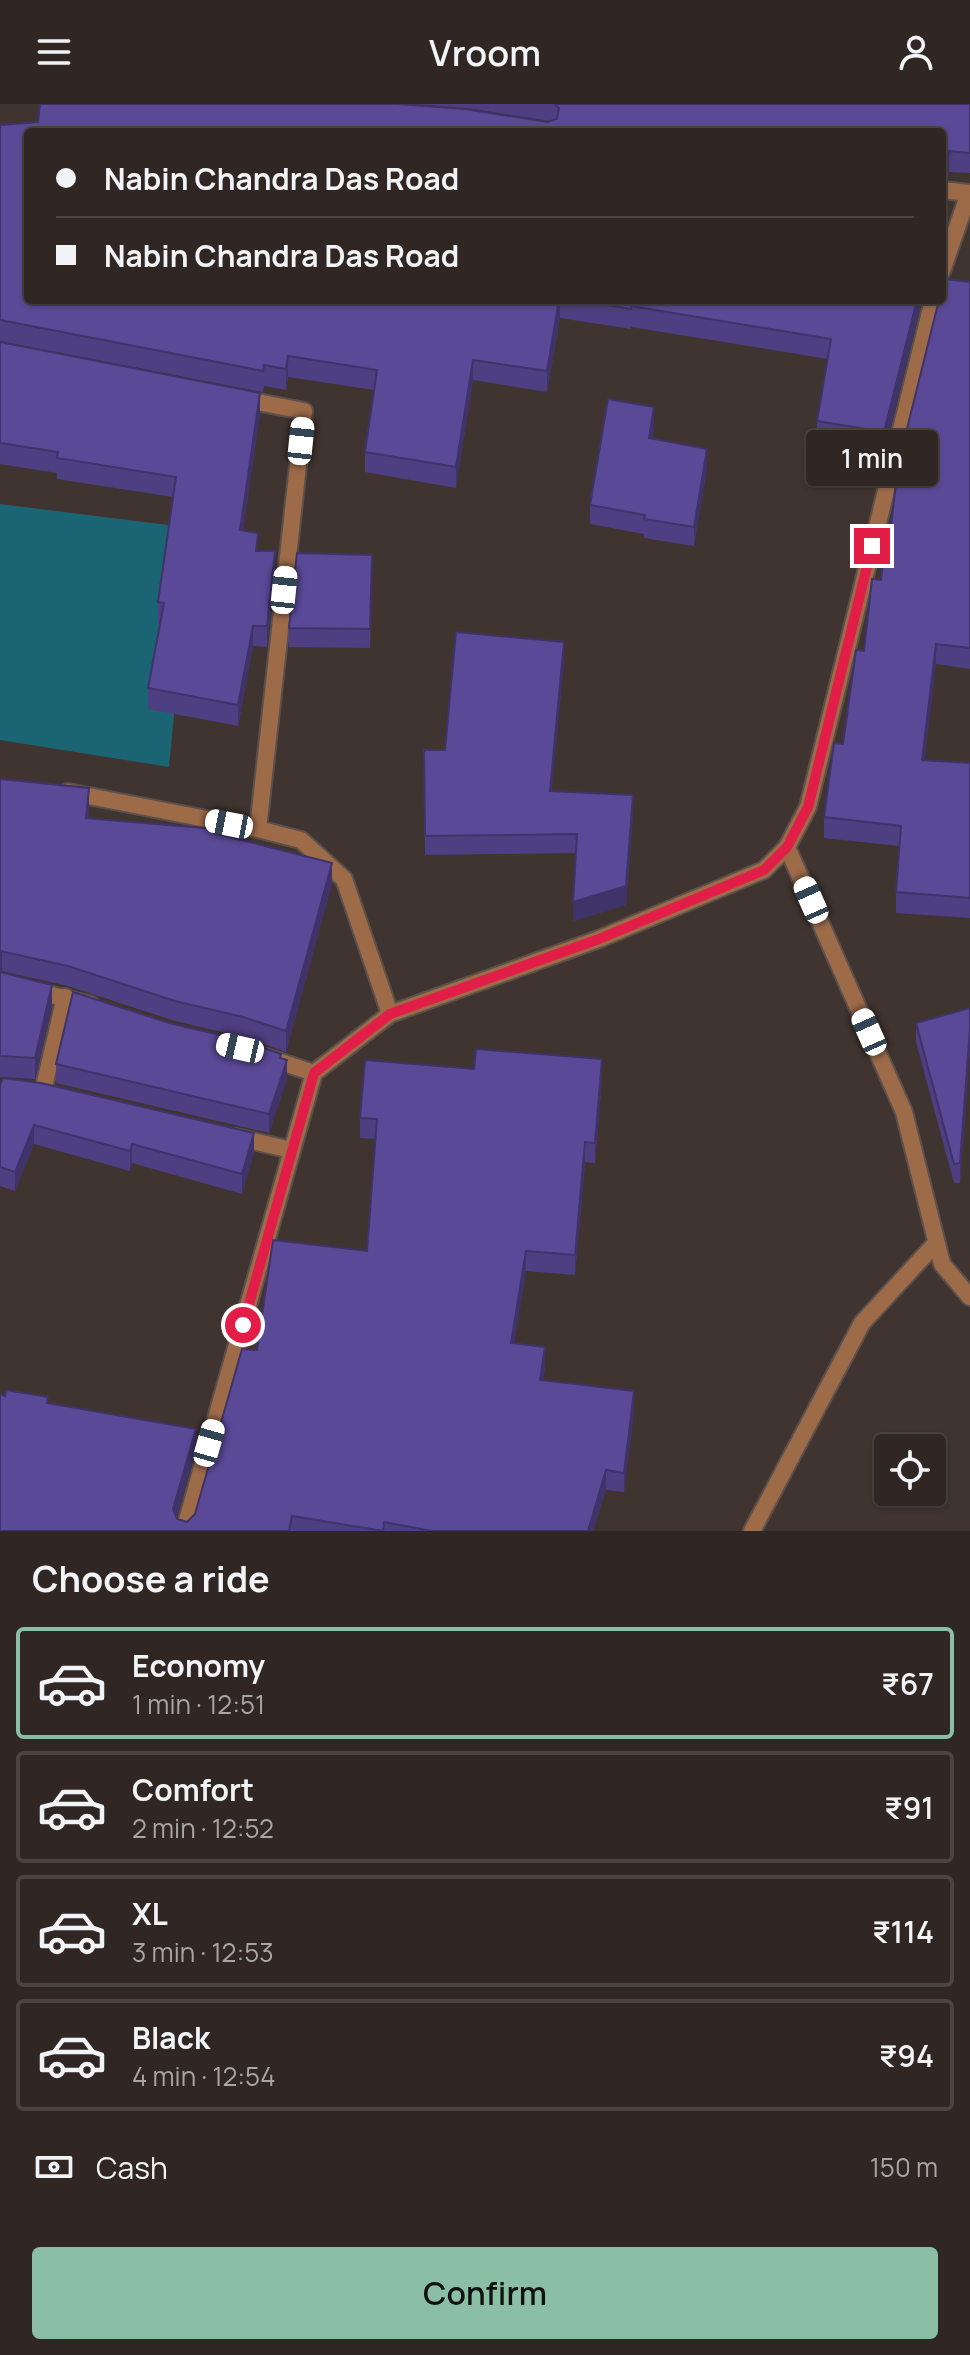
<!DOCTYPE html>
<meta charset="utf-8">
<style>
body{margin:0;font-family:Manrope,sans-serif;background:#3c3331;color:#f1f3f6;height:100vh;display:flex;flex-direction:column;font-size:30px;white-space:nowrap}
*{box-sizing:border-box;margin:0}
p{font-size:26px;color:#a8a5a6}
.icon{flex:none;width:44px;height:44px;fill:none;stroke:currentColor;stroke-width:2;stroke-linecap:round;stroke-linejoin:round}
.map{position:relative;height:1427px;overflow:hidden}
.panel{display:flex;flex-direction:column;background:#302724;flex:1}
.panel>*{flex:none}
.hud{position:absolute;left:24px;top:24px;width:922px;height:176px;border-radius:8px;box-shadow:0 2px 6px #0004,0 0 0 2px #4b4441;display:grid;align-content:center;height:176px;padding:0 32px;background:#302724}
.controls{position:absolute;left:874px;top:1330px;display:grid;gap:16px}
.controls a{display:grid;place-items:center;width:72px;height:72px;border-radius:8px;background:#302724;box-shadow:0 2px 6px #0004,0 0 0 2px #4b4441;font-size:40px}
.end{position:absolute;width:36px;height:36px;margin:-18px;border:10px solid #e11d48;background:#fff;box-shadow:0 0 0 4px #fff}
.from{border-radius:50%}
.bubble{position:absolute;height:56px;border-radius:8px;background:#302724;box-shadow:0 2px 6px #0004,0 0 0 2px #4b4441;font-size:26px;font-weight:600;line-height:56px;text-align:center}
.car{position:absolute;width:24px;height:48px;margin:-24px -12px;border-radius:10px;box-shadow:0 0 6px 2px #0007;background:linear-gradient(#fff 24%,#345 0 40%,#fff 0 76%,#345 0 86%,#fff 0)}
.hud b{display:flex;align-items:center;gap:28px;height:76px;font-size:30px}
.hud b+b{border-top:2px solid #4b4441}
.hud i{width:20px;height:20px;background:#f1f3f6}
ul{padding:0;list-style:none}
li{display:flex;align-items:center;gap:24px;height:112px;margin:0 16px 12px;padding:0 16px;border:4px solid #4b4441;border-radius:8px}
li div{flex:1}
li b{display:block;font-size:30px}
li em{font-style:normal;font-weight:600}
li.current{border-color:#8abfa5}
li>.icon{width:72px;height:72px;stroke-width:1.5}
h2{padding:0 32px;font-size:36px;line-height:96px}
.pay{display:flex;align-items:center;gap:20px;height:88px;padding:0 32px;font-size:30px}
.pay p{margin-inline-start:auto}
.primary-button{display:flex;gap:16px;margin-top:auto;padding:16px 32px}
.primary-button a{flex:1;height:92px;border-radius:8px;background:#8abfa5;color:#111;font-size:32px;font-weight:600;line-height:92px;text-align:center}
header{display:flex;justify-content:space-between;align-items:center;height:104px;padding:0 32px;background:#302724;font-size:36px;font-weight:600}
.map>svg:first-child{display:block}
</style>
<header><svg class="icon" aria-label="menu" viewBox="0 0 24 24"><path d="M4 6h16M4 12h16M4 18h16"/></svg>Vroom<svg class="icon" aria-label="person" viewBox="0 0 24 24"><circle cx="12" cy="8" r="4"/><path d="M4 21q1-7 8-7t8 7"/></svg></header>
<div class="map">
<svg width="970" height="1427" viewBox="0 0 970 1427">
<rect width="100%" height="100%" fill="#403430"/>
<!-- water -->
<path fill="#1b6474" d="M 0,400 L 192,424 L 169,663 L 0,636 Z"/>
<g fill="none" stroke-linecap="round" stroke-linejoin="round">
<!-- minor casing -->
<g stroke="#5c504d" stroke-width="20">
<g id="minor">
<path d="M 942,86 L 970,89"/>
<path d="M 942,167 L 969,89"/>
<path d="M 241,295 L 304,307 L 258,725"/>
<path d="M 68,688 L 258,725 L 301,736 L 344,775 L 390,910"/>
<path d="M 787,743 L 904,1008 L 942,1160 L 970,1193"/>
<path d="M 0,878 L 91,901"/>
<path d="M 266,953 L 314,969"/>
<path d="M 43,987 L 65,893"/>
<path d="M 236,1033 L 291,1046"/>
<path d="M 184,1427 L 314,969 L 390,910 L 599,835 L 764,766 L 787,743 L 808,703 L 933,196"/>
<path d="M 752,1427 L 862,1219 L 936,1139"/>
</g>
</g>
<!-- minor -->
<use href="#minor" stroke="#9e6b49" stroke-width="16"/>
</g>
<!-- wall -->
<g fill="#4d3f81">
<path d="M 414,0 L 970,0 L 970,69 L 949,68 L 948,76 L 943,76 L 945,97 L 942,110 L 942,28 L 28,196 L 922,196 L 884,349 L 817,338 L 817,317 L 828,255 L 631,223 L 631,225 L 560,214 L 547,288 L 473,276 L 456,384 L 365,368 L 365,348 L 374,286 L 288,273 L 286,286 L 264,282 L 263,288 L 0,237 L 0,21 L 38,18 L 550,17 L 467,4 Z"/>
<path d="M 970,178 L 970,565 L 936,560 L 924,657 L 970,659 L 970,814 L 896,809 L 896,788 L 899,742 L 824,734 L 824,713 L 843,640 L 881,476 L 890,432 Z"/>
<path d="M 0,238 L 260,310 L 243,426 L 275,468 L 267,543 L 253,542 L 238,622 L 148,605 L 148,584 L 160,519 L 158,518 L 158,498 L 173,393 L 57,375 L 57,369 L 0,360 Z"/>
<path d="M 654,323 L 652,335 L 707,364 L 694,442 L 644,434 L 644,430 L 590,420 L 590,401 Z"/>
<path d="M 372,451 L 370,544 L 289,543 L 289,524 Z"/>
<path d="M 564,557 L 551,687 L 633,711 L 626,801 L 573,817 L 576,749 L 425,751 L 424,646 L 445,646 Z"/>
<path d="M 0,675 L 89,704 L 88,714 L 215,729 L 332,779 L 286,948 L 243,933 L 175,917 L 68,882 L 2,867 L 0,868 L 52,901 L 35,975 L 0,973 Z"/>
<path d="M 970,904 L 970,943 L 960,1079 L 954,1079 L 916,938 L 916,919 Z"/>
<path d="M 169,919 L 281,954 L 287,975 L 269,1029 L 56,979 L 56,960 Z"/>
<path d="M 602,975 L 595,1059 L 585,1058 L 575,1171 L 526,1167 L 514,1239 L 545,1263 L 543,1277 L 634,1307 L 624,1388 L 606,1386 L 593,1427 L 0,1427 L 48,1299 L 196,1345 L 176,1414 L 177,1415 L 187,1418 L 195,1410 L 257,1246 L 367,1147 L 376,1035 L 360,1034 L 360,1014 Z"/>
<path d="M 0,982 L 254,1049 L 242,1090 L 132,1059 L 130,1067 L 34,1040 L 15,1087 L 0,1082 Z"/>
</g>
<!-- shaded-wall -->
<g fill="#3f3369">
<path d="M 949,47 L 949,68 L 948,76 L 948,55 Z"/>
<path d="M 945,77 L 945,97 L 942,110 L 942,90 Z"/>
<path d="M 560,196 L 560,214 L 547,288 L 547,267 Z"/>
<path d="M 917,196 L 922,196 L 884,349 L 884,328 Z"/>
<path d="M 288,252 L 288,273 L 286,286 L 286,265 Z"/>
<path d="M 473,256 L 473,276 L 456,384 L 456,363 Z"/>
<path d="M 260,289 L 260,310 L 240,447 L 240,426 Z"/>
<path d="M 654,303 L 654,323 L 649,353 L 649,334 Z"/>
<path d="M 707,345 L 707,364 L 694,442 L 694,423 Z"/>
<path d="M 275,447 L 275,468 L 267,543 L 267,522 Z"/>
<path d="M 253,522 L 253,542 L 238,622 L 238,601 Z"/>
<path d="M 564,538 L 564,557 L 550,706 L 550,687 Z"/>
<path d="M 936,540 L 936,560 L 922,677 L 922,656 Z"/>
<path d="M 89,684 L 89,704 L 86,734 L 86,714 Z"/>
<path d="M 633,691 L 633,711 L 626,801 L 573,817 L 573,798 Z"/>
<path d="M 332,759 L 332,779 L 286,948 L 286,927 Z"/>
<path d="M 2,846 L 2,867 L 0,868 L 0,847 Z"/>
<path d="M 52,881 L 52,901 L 35,975 L 35,954 Z"/>
<path d="M 970,924 L 970,943 L 960,1079 L 960,1059 Z"/>
<path d="M 602,955 L 602,975 L 595,1059 L 595,1039 Z"/>
<path d="M 287,956 L 287,975 L 269,1029 L 269,1010 Z"/>
<path d="M 34,1021 L 34,1040 L 15,1087 L 15,1068 Z"/>
<path d="M 254,1029 L 254,1049 L 242,1090 L 242,1070 Z"/>
<path d="M 585,1038 L 585,1058 L 575,1171 L 575,1151 Z"/>
<path d="M 132,1040 L 132,1059 L 130,1067 L 130,1047 Z"/>
<path d="M 526,1147 L 526,1167 L 511,1259 L 511,1239 Z"/>
<path d="M 545,1243 L 545,1263 L 540,1296 L 540,1276 Z"/>
<path d="M 634,1287 L 634,1307 L 624,1388 L 624,1369 Z"/>
<path d="M 196,1325 L 196,1345 L 173,1425 L 173,1405 Z"/>
<path d="M 606,1366 L 606,1386 L 593,1427 L 588,1427 Z"/>
</g>
<!-- building -->
<g fill="#5a4996" stroke="#3f3369" stroke-width="2">
<path d="M 40,0 L 397,0 L 465,5 L 547,18 L 557,15 L 559,4 L 555,0 L 970,0 L 970,49 L 949,47 L 948,55 L 942,55 L 942,28 L 28,28 L 28,196 L 559,196 L 547,267 L 473,256 L 456,363 L 365,348 L 377,266 L 288,252 L 286,265 L 264,261 L 263,267 L 0,216 L 0,21 L 38,18 Z"/>
<path d="M 944,175 L 970,178 L 970,544 L 936,540 L 922,656 L 970,659 L 970,794 L 896,788 L 901,722 L 824,713 L 834,639 L 843,640 L 856,546 L 864,547 L 872,475 L 881,476 L 886,431 L 890,432 L 898,361 L 939,196 L 942,196 L 942,182 Z"/>
<path d="M 577,196 L 917,196 L 884,328 L 817,317 L 831,235 L 631,202 L 631,205 Z"/>
<path d="M 0,238 L 260,289 L 240,426 L 258,429 L 256,447 L 275,447 L 267,522 L 253,522 L 238,601 L 148,584 L 164,499 L 158,498 L 176,373 L 57,354 L 58,348 L 0,339 Z"/>
<path d="M 608,295 L 654,303 L 649,334 L 707,345 L 694,423 L 644,415 L 645,411 L 590,401 Z"/>
<path d="M 297,449 L 372,451 L 370,525 L 289,524 Z"/>
<path d="M 456,528 L 564,538 L 550,687 L 633,691 L 626,782 L 573,798 L 577,730 L 425,732 L 424,646 L 445,646 Z"/>
<path d="M 0,675 L 89,684 L 86,714 L 215,725 L 214,729 L 332,759 L 286,927 L 243,913 L 175,897 L 68,862 L 0,847 Z"/>
<path d="M 0,868 L 52,881 L 35,954 L 0,952 Z"/>
<path d="M 73,888 L 169,919 L 237,935 L 281,950 L 280,954 L 287,956 L 269,1010 L 56,960 Z"/>
<path d="M 970,904 L 970,924 L 960,1059 L 954,1060 L 916,919 Z"/>
<path d="M 476,945 L 602,955 L 595,1039 L 585,1038 L 575,1151 L 526,1147 L 511,1239 L 545,1243 L 540,1276 L 634,1287 L 624,1369 L 606,1366 L 588,1427 L 432,1427 L 384,1418 L 383,1427 L 292,1412 L 289,1427 L 0,1427 L 0,1290 L 5,1292 L 6,1286 L 48,1293 L 47,1299 L 196,1325 L 173,1405 L 177,1415 L 187,1418 L 195,1410 L 242,1245 L 257,1246 L 273,1136 L 367,1147 L 377,1015 L 360,1014 L 365,956 L 474,965 Z"/>
<path d="M 3,974 L 41,979 L 254,1029 L 242,1070 L 132,1040 L 130,1047 L 34,1021 L 15,1068 L 0,1063 L 0,982 Z"/>
</g>
<g fill="none" stroke-linecap="round" stroke-linejoin="round">
<!-- route -->
<path stroke="#e11d48" stroke-width="10" d="M 243,1221 L 314,969 L 390,910 L 599,835 L 764,766 L 787,743 L 808,703 L 872,442"/>
</g>
</svg>
<div class="controls">
<a><svg class="icon" aria-label="locate" viewBox="0 0 24 24"><circle cx="12" cy="12" r="6"/><path d="M12 2v4M12 18v4M2 12h4M18 12h4"/></svg></a>
</div>
<i class="end from" style="left:243px;top:1221px"></i>
<i class="end" style="left:872px;top:442px"></i>
<div class="bubble" style="left:806px;top:326px;width:132px">1 min</div>
<i class="car" style="left:301px;top:337px;rotate:6deg"></i>
<i class="car" style="left:284px;top:486px;rotate:6deg"></i>
<i class="car" style="left:229px;top:720px;rotate:281deg"></i>
<i class="car" style="left:811px;top:796px;rotate:336deg"></i>
<i class="car" style="left:869px;top:928px;rotate:336deg"></i>
<i class="car" style="left:240px;top:944px;rotate:283deg"></i>
<i class="car" style="left:209px;top:1339px;rotate:16deg"></i>
<div class="hud">
<b><i class="from"></i>Nabin Chandra Das Road</b>
<b><i></i>Nabin Chandra Das Road</b>
</div>
</div>
<section class="panel">
<h2>Choose a ride</h2>
<ul>
<li class="current"><svg class="icon" aria-label="car" viewBox="0 0 24 24"><path d="M5 17H2v-5l4-1 3-4h7l3 4 3 1v5h-3M9 17h6M6 11h13"/><circle cx="7" cy="17" r="2"/><circle cx="17" cy="17" r="2"/></svg><div><b>Economy</b><p>1 min · 12:51</p></div><em>₹67</em></li>
<li><svg class="icon" aria-label="car" viewBox="0 0 24 24"><path d="M5 17H2v-5l4-1 3-4h7l3 4 3 1v5h-3M9 17h6M6 11h13"/><circle cx="7" cy="17" r="2"/><circle cx="17" cy="17" r="2"/></svg><div><b>Comfort</b><p>2 min · 12:52</p></div><em>₹91</em></li>
<li><svg class="icon" aria-label="car" viewBox="0 0 24 24"><path d="M5 17H2v-5l4-1 3-4h7l3 4 3 1v5h-3M9 17h6M6 11h13"/><circle cx="7" cy="17" r="2"/><circle cx="17" cy="17" r="2"/></svg><div><b>XL</b><p>3 min · 12:53</p></div><em>₹114</em></li>
<li><svg class="icon" aria-label="car" viewBox="0 0 24 24"><path d="M5 17H2v-5l4-1 3-4h7l3 4 3 1v5h-3M9 17h6M6 11h13"/><circle cx="7" cy="17" r="2"/><circle cx="17" cy="17" r="2"/></svg><div><b>Black</b><p>4 min · 12:54</p></div><em>₹94</em></li>
</ul>
<div class="pay"><svg class="icon" aria-label="cash" viewBox="0 0 24 24"><path d="M3 7h18v10H3z"/><circle cx="12" cy="12" r="2"/></svg>Cash<p>150 m</p></div>
<div class="primary-button"><a>Confirm</a></div>
</section>
